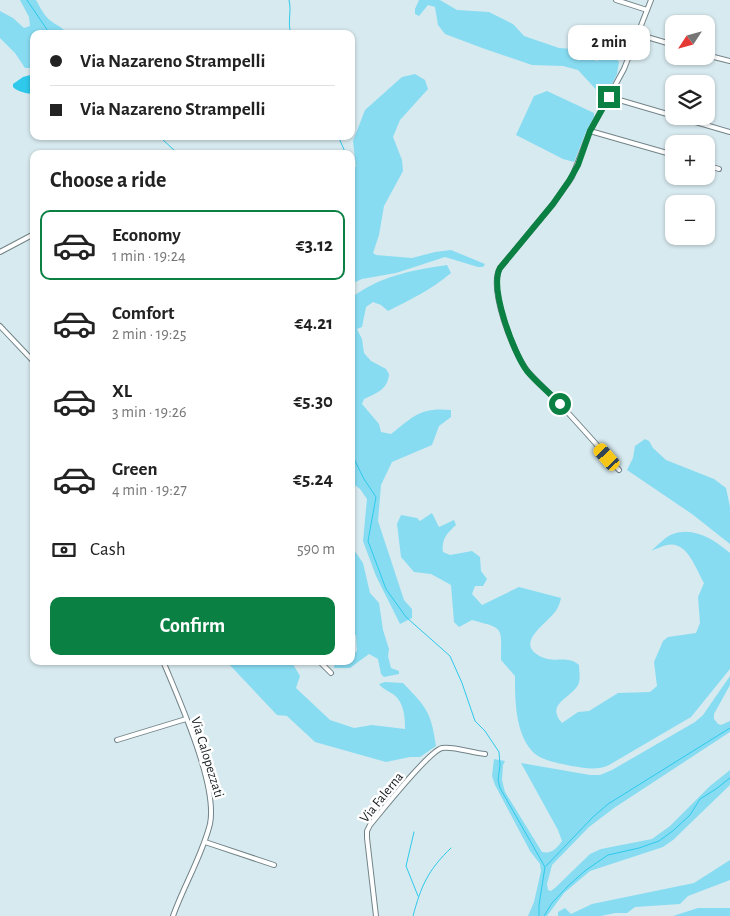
<!DOCTYPE html>
<meta charset="utf-8">
<style>
body{margin:0;font-family:"Alegreya Sans",sans-serif;background:#f2f2f2;color:#222;height:100vh;display:flex;flex-direction:column;font-size:19px;white-space:nowrap}
*{box-sizing:border-box;margin:0}
p{font-size:16px;color:#767676}
.icon{flex:none;width:28px;height:28px;fill:none;stroke:currentColor;stroke-width:2;stroke-linecap:round;stroke-linejoin:round}
.map{position:relative;flex:1;overflow:hidden}
.side{position:absolute;left:30px;top:150px;width:325px;height:515px;display:flex;flex-direction:column;background:#fff;border-radius:10px;box-shadow:0 1px 4px #0004}
.side>*{flex:none}
.banner{position:absolute;left:30px;top:30px;width:325px;height:110px;border-radius:10px;box-shadow:0 1px 4px #0004;display:grid;align-content:center;height:110px;padding:0 20px;background:#fff}
.needle{width:32px;rotate:234deg}
.tools{position:absolute;left:665px;top:15px;display:grid;gap:10px}
.tools a{display:grid;place-items:center;width:50px;height:50px;border-radius:10px;background:#fff;box-shadow:0 1px 4px #0004;font-size:25px}
.end{position:absolute;width:22px;height:22px;margin:-11px;border:6px solid #0b8043;background:#fff;box-shadow:0 0 0 2px #fff}
.from{border-radius:50%}
.bubble{position:absolute;height:35px;border-radius:10px;background:#fff;box-shadow:0 1px 4px #0004;font-size:16px;font-weight:700;line-height:35px;text-align:center}
.car{position:absolute;width:15px;height:30px;margin:-15px -8px;border-radius:6px;box-shadow:0 0 4px 1px #0007;background:linear-gradient(#f5c518 24%,#345 0 40%,#f5c518 0 76%,#345 0 86%,#f5c518 0)}
.banner b{display:flex;align-items:center;gap:18px;height:48px;font-size:19px}
.banner b+b{border-top:1px solid #e0e0e0}
.banner i{width:12px;height:12px;background:#222}
ul{padding:0;list-style:none}
li{display:flex;align-items:center;gap:15px;height:70px;margin:0 10px 8px;padding:0 10px;border:2px solid transparent;border-radius:10px}
li div{flex:1}
li b{display:block;font-size:19px}
li em{font-style:normal;font-weight:700}
li.active{border-color:#0b8043}
li>.icon{width:45px;height:45px;stroke-width:1.5}
h2{padding:0 20px;font-size:22px;line-height:60px}
.pay{display:flex;align-items:center;gap:12px;height:55px;padding:0 20px;font-size:19px}
.pay p{margin-inline-start:auto}
.button{display:flex;gap:10px;margin-top:auto;padding:10px 20px}
.button a{flex:1;height:58px;border-radius:10px;background:#0b8043;color:#fff;font-size:20px;font-weight:700;line-height:58px;text-align:center}
.map>svg:first-child{display:block}
</style>
<div class="map">
<svg width="730" height="916" viewBox="0 0 730 916">
<rect width="100%" height="100%" fill="#d7eaef"/>
<!-- green -->
<g fill="#87dcf2">
<path d="M 20,0 L 36,0 C 40,7 44,16 51,21 C 57,26 62,26 67,34 L 34,34 L 34,68 L 25,68 L 15,53 L 0,38 L 0,11 L 13,18 L 24,28 L 30,26 L 29,17 Z"/>
<path d="M 419,0 L 440,0 L 457,10 L 489,12 L 513,24 L 524,36 L 559,48 L 572,49 L 588,37 L 593,43 L 590,55 L 596,61 L 614,56 L 619,62 L 617,74 L 607,94 L 602,96 L 578,70 L 563,66 L 532,65 L 485,49 L 445,34 L 438,25 L 435,7 L 428,5 L 419,16 L 415,14 L 415,9 Z"/>
<path d="M 415,74 L 425,80 L 428,89 L 400,120 L 393,137 L 402,160 L 403,171 L 384,206 L 379,235 L 373,253 L 376,255 L 412,258 L 435,252 L 451,250 L 485,264 L 483,267 L 478,267 L 445,257 L 396,273 L 362,279 L 351,284 L 351,166 L 356,167 L 353,141 L 365,110 L 402,77 Z"/>
<path d="M 547,91 L 594,113 L 594,117 L 586,132 L 574,162 L 563,159 L 516,135 L 534,96 Z"/>
<path d="M 447,265 L 451,273 C 432,289 410,300 388,311 L 381,305 L 373,302 L 366,307 L 362,327 L 357,329 L 362,339 L 364,353 L 371,361 L 386,369 L 389,374 C 388,389 377,393 364,399 L 362,404 L 379,424 L 381,432 L 391,434 C 414,416 420,407 451,410 L 451,417 L 439,426 L 432,445 L 392,462 L 381,485 L 378,521 L 404,600 L 412,609 L 412,618 L 400,624 L 376,576 L 363,541 L 367,499 L 360,489 L 351,482 L 351,317 L 353,315 L 351,310 L 351,298 C 380,276 412,270 447,265 Z"/>
<path d="M 645,439 L 649,441 L 653,448 L 666,460 L 714,479 L 726,488 L 730,507 L 730,544 L 692,514 L 627,470 L 633,458 L 635,446 Z"/>
<path d="M 432,513 L 439,527 L 454,520 L 456,525 C 447,533 441,540 443,552 L 450,555 L 472,551 L 480,557 L 481,571 L 487,579 L 483,586 L 475,586 L 472,594 L 482,605 L 519,587 L 561,598 C 560,602 559,606 557,609 C 550,622 515,641 538,655 C 554,665 566,654 579,665 C 579,671 581,679 578,685 C 571,698 545,704 562,723 L 578,712 L 589,711 L 618,693 L 650,692 L 657,686 L 654,662 L 663,641 L 668,637 L 696,633 L 700,623 L 698,597 L 704,583 C 696,569 687,540 667,545 C 662,546 656,549 651,551 C 658,545 665,537 673,534 C 694,526 715,540 730,553 L 730,669 L 691,717 L 609,765 C 596,771 586,768 571,766 C 559,763 541,761 532,751 C 515,732 515,699 515,676 L 501,660 C 501,626 505,629 472,620 L 459,627 L 454,622 L 451,585 L 431,574 L 414,572 L 401,557 L 397,524 L 401,515 L 417,518 L 420,521 Z"/>
<path d="M 351,539 L 354,550 L 363,563 L 370,593 L 379,603 L 383,630 L 389,649 L 388,656 L 391,668 L 399,671 L 399,674 L 384,677 L 381,674 L 378,659 L 369,654 L 350,668 L 334,668 L 335,661 L 351,661 L 351,657 L 357,651 L 356,635 L 351,635 Z"/>
<path d="M 226,661 L 291,661 L 300,676 L 296,688 L 330,720 L 354,728 L 372,725 L 405,729 C 405,716 404,702 393,694 C 388,691 383,689 379,684 L 385,682 L 403,683 C 426,707 431,711 436,746 L 420,757 L 410,757 L 386,762 L 315,742 L 287,716 L 277,715 Z"/>
<path d="M 730,676 L 730,685 L 714,714 L 714,719 L 718,724 L 721,725 L 730,721 L 730,732 L 614,808 L 589,827 L 552,865 L 547,884 L 548,890 L 551,891 L 556,887 L 590,854 L 601,849 L 652,839 L 670,826 L 710,786 L 730,770 L 730,785 L 673,840 L 663,847 L 590,871 L 564,893 L 547,916 L 528,916 L 534,902 L 541,871 L 540,864 L 530,851 L 495,785 L 492,776 L 494,759 L 505,761 L 503,765 L 502,780 L 505,792 L 542,852 C 552,854 556,849 562,841 L 558,830 L 521,763 L 590,775 L 600,775 L 612,770 L 695,722 L 703,715 Z"/>
<path d="M 730,860 L 730,880 L 688,896 L 680,904 L 635,907 L 627,913 L 615,913 L 601,916 L 558,916 L 558,912 L 565,908 L 571,914 L 592,904 L 694,883 Z"/>
<path d="M 698,908 L 730,908 L 730,916 L 673,916 Z"/>
</g>
<!-- water -->
<path fill="#2ec9eb" d="M 34,74 L 34,93 C 28,95 17,91 13,87 L 13,84 L 23,77 Z"/>
<g fill="none" stroke-linecap="round" stroke-linejoin="round">
<!-- stream -->
<g stroke="#2ec9eb" stroke-width="1">
<path d="M 27,0 L 50,34"/>
<path d="M 289,0 C 292,12 287,22 291,34"/>
<path d="M 159,136 L 178,154"/>
<path d="M 338,136 L 346,154"/>
<path d="M 351,453 L 364,479 L 376,497 L 368,541 L 386,589 L 406,617 L 450,656 L 462,683 L 475,721 L 485,731 L 499,752 L 500,765 L 498,780 L 500,788 L 545,867 L 539,905 L 539,916"/>
<path d="M 414,832 L 406,866 L 418,896"/>
<path d="M 546,866 L 593,817 L 608,804 L 730,728"/>
<path d="M 413,916 C 421,886 428,870 451,848"/>
<path d="M 544,916 L 552,903 L 568,886 L 586,870 L 608,855 L 639,848 L 659,841 L 674,830 L 690,815 L 700,799 L 716,789 L 730,778"/>
</g>
<!-- minor casing -->
<g stroke="#728388" stroke-width="6">
<g id="minor">
<path d="M 616,0 L 647,10"/>
<path d="M 637,34 L 674,45"/>
<path d="M 706,55 L 730,61"/>
<path d="M 609,97 L 674,116"/>
<path d="M 675,116 L 730,132"/>
<path d="M 590,131 L 674,155"/>
<path d="M 706,165 L 719,169"/>
<path d="M 0,252 L 34,234"/>
<path d="M 0,326 L 34,362"/>
<path d="M 619,470 C 598,446 577,422 555,399 C 546,389 534,380 526,369 C 513,351 488,288 500,268 L 553,204 L 572,177 L 590,131 L 624,69 L 651,0"/>
<path d="M 163,661 C 179,700 218,785 210,824 C 202,856 184,885 173,916"/>
<path d="M 319,661 L 331,673"/>
<path d="M 117,740 L 186,719"/>
<path d="M 205,842 L 274,865"/>
<path d="M 376,916 L 367,838 L 367,831 L 370,825 C 381,812 429,751 442,748 C 453,746 473,753 485,754"/>
</g>
</g>
<!-- minor -->
<use href="#minor" stroke="#fff" stroke-width="4"/>
</g>
<g fill="none" stroke-linecap="round" stroke-linejoin="round">
<!-- route -->
<path stroke="#0b8043" stroke-width="6" d="M 560,404 C 550,393 537,383 527,371 C 514,354 489,288 500,268 L 553,204 L 569,181 L 578,165 L 590,131 L 609,97"/>
</g>
<g text-anchor="middle" stroke-width="5" stroke-linejoin="round" paint-order="stroke">
<!-- street labels -->
<g font-size="14" fill="#161c1e" stroke="#fff">
<text transform="translate(208 757) rotate(73)" y="5">Via Calopezzati</text>
<text transform="translate(381 797) rotate(-51)" y="5">Via Falerna</text>
</g>
</g>
</svg>
<div class="tools">
<a><svg class="needle" viewBox="-14 -14 28 28"><path d="M0-13l5 13h-10z" fill="#e53935"/><path d="M0 13l5-13h-10z" fill="#767676"/></svg></a>
<a><svg class="icon" aria-label="layers" viewBox="0 0 24 24"><path d="M12 4l9 5-9 5-9-5zM3 14l9 5 9-5"/></svg></a>
<a>+</a>
<a>−</a>
</div>
<i class="end from" style="left:560px;top:404px"></i>
<i class="end" style="left:609px;top:97px"></i>
<div class="bubble" style="left:568px;top:25px;width:82px">2 min</div>
<i class="car" style="left:607px;top:457px;rotate:318deg"></i>
<div class="banner">
<b><i class="from"></i>Via Nazareno Strampelli</b>
<b><i></i>Via Nazareno Strampelli</b>
</div>
<section class="side">
<h2>Choose a ride</h2>
<ul>
<li class="active"><svg class="icon" aria-label="car" viewBox="0 0 24 24"><path d="M5 17H2v-5l4-1 3-4h7l3 4 3 1v5h-3M9 17h6M6 11h13"/><circle cx="7" cy="17" r="2"/><circle cx="17" cy="17" r="2"/></svg><div><b>Economy</b><p>1 min · 19:24</p></div><em>€3.12</em></li>
<li><svg class="icon" aria-label="car" viewBox="0 0 24 24"><path d="M5 17H2v-5l4-1 3-4h7l3 4 3 1v5h-3M9 17h6M6 11h13"/><circle cx="7" cy="17" r="2"/><circle cx="17" cy="17" r="2"/></svg><div><b>Comfort</b><p>2 min · 19:25</p></div><em>€4.21</em></li>
<li><svg class="icon" aria-label="car" viewBox="0 0 24 24"><path d="M5 17H2v-5l4-1 3-4h7l3 4 3 1v5h-3M9 17h6M6 11h13"/><circle cx="7" cy="17" r="2"/><circle cx="17" cy="17" r="2"/></svg><div><b>XL</b><p>3 min · 19:26</p></div><em>€5.30</em></li>
<li><svg class="icon" aria-label="car" viewBox="0 0 24 24"><path d="M5 17H2v-5l4-1 3-4h7l3 4 3 1v5h-3M9 17h6M6 11h13"/><circle cx="7" cy="17" r="2"/><circle cx="17" cy="17" r="2"/></svg><div><b>Green</b><p>4 min · 19:27</p></div><em>€5.24</em></li>
</ul>
<div class="pay"><svg class="icon" aria-label="cash" viewBox="0 0 24 24"><path d="M3 7h18v10H3z"/><circle cx="12" cy="12" r="2"/></svg>Cash<p>590 m</p></div>
<div class="button"><a>Confirm</a></div>
</section>
</div>
